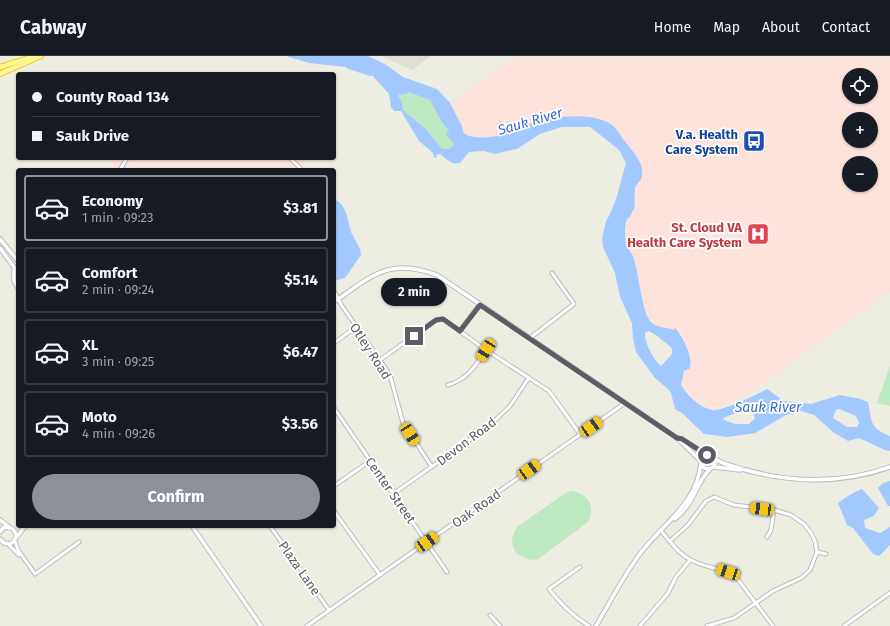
<!DOCTYPE html>
<meta charset="utf-8">
<style>
body{margin:0;font-family:"Fira Sans",sans-serif;background:#20242c;color:#f1f3f6;height:100vh;display:flex;flex-direction:column;font-size:15px;white-space:nowrap}
*{box-sizing:border-box;margin:0}
p{font-size:13px;color:#9ea1a6}
.icon{flex:none;width:22px;height:22px;fill:none;stroke:currentColor;stroke-width:2;stroke-linecap:round;stroke-linejoin:round}
.map{position:relative;flex:1;overflow:hidden}
.details{position:absolute;left:16px;top:112px;width:320px;height:360px;display:flex;flex-direction:column;background:#171b24;border-radius:4px;box-shadow:0 1px 3px #0004}
.details>*{flex:none}
.top-card{position:absolute;left:16px;top:16px;width:320px;height:88px;border-radius:4px;box-shadow:0 1px 3px #0004;display:grid;align-content:center;height:88px;padding:0 16px;background:#171b24}
.tools{position:absolute;left:842px;top:12px;display:grid;gap:8px}
.tools a{display:grid;place-items:center;width:36px;height:36px;border-radius:50%;background:#171b24;box-shadow:0 1px 3px #0004;font-size:20px}
.end{position:absolute;width:18px;height:18px;margin:-9px;border:5px solid #5a5d64;background:#fff;box-shadow:0 0 0 2px #fff}
.from{border-radius:50%}
.bubble{position:absolute;height:28px;border-radius:14px;background:#171b24;box-shadow:0 1px 3px #0004;font-size:13px;font-weight:700;line-height:28px;text-align:center}
.car{position:absolute;width:12px;height:24px;margin:-12px -6px;border-radius:5px;box-shadow:0 0 3px 1px #0007;background:linear-gradient(#f5c518 24%,#345 0 40%,#f5c518 0 76%,#345 0 86%,#f5c518 0)}
.top-card b{display:flex;align-items:center;gap:14px;height:38px;font-size:15px}
.top-card b+b{border-top:1px solid #363941}
.top-card i{width:10px;height:10px;background:#f1f3f6}
ul{padding:7px 0 0;list-style:none}
li{display:flex;align-items:center;gap:12px;height:66px;margin:0 8px 6px;padding:0 8px;border:2px solid #363941;border-radius:4px}
li div{flex:1}
li b{display:block;font-size:15px}
li em{font-style:normal;font-weight:700}
li.selected{border-color:#8c9099}
li>.icon{width:36px;height:36px;stroke-width:1.5}
.cta{display:flex;gap:8px;margin-top:auto;padding:8px 16px}
.cta a{flex:1;height:46px;border-radius:24px;background:#8c9099;color:#fff;font-size:16px;font-weight:700;line-height:46px;text-align:center}
header{display:flex;align-items:center;gap:24px;box-sizing:border-box;height:56px;padding:0 20px;background:#171b24;border-bottom:1px solid #363941}
header strong{font-size:19px}
nav{display:flex;gap:22px;margin-inline-start:auto;font-size:14px}
.map>svg:first-child{display:block}
</style>
<header>
<strong>Cabway</strong>
<nav><a>Home</a><a>Map</a><a>About</a><a>Contact</a></nav>
</header>
<div class="map">
<svg width="890" height="570" viewBox="0 0 890 570">
<rect width="100%" height="100%" fill="#eeede2"/>
<!-- industrial -->
<path fill="#dfded6" d="M 381,0 L 431,0 L 412,14 Z"/>
<!-- medical -->
<g fill="#fde3dc" fill-rule="evenodd">
<path d="M 516,0 L 890,0 L 890,235 L 747,339 L 713,354 L 695,346 L 681,329 L 684,315 L 691,307 L 686,290 L 679,276 L 675,272 L 674,274 L 656,270 L 648,263 L 644,252 L 641,230 L 634,204 L 627,192 L 625,175 L 627,163 L 632,158 L 636,146 L 635,132 L 641,122 L 641,109 L 616,72 L 597,62 L 573,60 L 546,64 L 517,75 L 489,81 L 471,81 L 463,76 L 462,70 L 450,47 ZM 849,19 L 871,19 L 871,41 L 849,41 ZM 849,63 L 871,63 L 871,85 L 849,85 ZM 849,107 L 871,107 L 871,129 L 849,129 Z"/>
<path d="M 115,102 L 299,102 L 309,114 L 110,114 Z"/>
</g>
<!-- green -->
<g fill="#bce8c2">
<path d="M 408,36 L 430,44 L 442,67 L 449,74 L 447,78 L 454,88 L 449,93 L 442,93 L 427,74 L 403,54 L 402,47 L 398,39 Z"/>
<path d="M 890,310 L 890,350 L 877,347 Z"/>
<path d="M 571,435 C 588,437 596,450 588,466 L 538,503 L 530,504 L 517,498 C 510,489 511,480 517,471 L 564,438 Z"/>
</g>
<!-- water -->
<g fill="#a1c9ff" fill-rule="evenodd">
<path d="M 286,0 L 368,0 L 385,8 L 403,21 L 437,33 L 450,47 L 462,70 L 463,76 C 473,87 506,79 518,74 C 523,72 527,68 532,67 C 552,60 590,56 609,67 C 616,71 619,77 623,83 C 631,94 647,108 641,123 C 639,127 635,129 635,133 C 634,141 636,147 634,154 L 633,154 L 630,161 L 627,163 C 624,171 625,180 626,188 C 628,194 633,198 634,204 C 639,218 642,257 651,266 C 657,272 666,271 674,274 L 675,272 C 682,279 695,304 689,313 L 684,315 L 681,329 C 688,340 699,351 712,354 C 720,356 759,338 767,333 L 784,345 L 811,348 L 840,339 L 861,343 L 868,346 C 872,365 869,372 890,380 L 890,395 L 885,394 L 859,382 L 848,385 L 833,376 L 814,359 L 801,355 L 786,359 L 755,377 L 728,381 L 704,378 L 682,357 L 675,353 L 671,337 L 668,333 L 655,322 L 636,296 L 633,283 L 632,267 L 620,241 L 615,217 L 603,191 L 602,182 L 606,165 L 610,158 L 617,140 L 626,107 L 619,94 L 594,74 L 590,71 L 562,71 L 540,78 L 517,93 L 507,95 L 495,98 L 484,95 L 469,96 L 460,107 C 450,109 447,103 440,98 L 436,99 L 437,102 L 435,102 L 432,96 L 419,85 L 401,55 L 394,55 L 391,51 L 389,38 L 372,19 L 356,12 L 309,7 ZM 408,36 L 430,44 L 442,67 L 449,74 L 446,78 L 454,88 L 449,93 L 442,93 L 427,74 L 403,54 L 402,47 L 398,39 L 407,38 ZM 649,275 L 656,279 L 672,292 L 672,298 L 661,310 C 654,305 644,286 645,277 ZM 839,353 L 856,360 L 859,367 L 857,371 L 847,371 L 833,362 L 836,354 ZM 750,354 L 753,356 L 755,362 L 749,368 L 735,368 L 724,364 L 723,362 L 740,355 Z"/>
<path d="M 335,144 C 347,147 348,169 352,178 C 355,185 361,191 361,199 L 345,222 L 334,225 Z"/>
<path d="M 890,425 L 890,450 L 888,450 L 878,432 L 883,427 Z"/>
<path d="M 862,433 L 879,452 L 874,460 L 864,464 L 865,472 L 880,477 L 890,471 L 890,489 L 879,500 L 873,498 L 853,472 L 847,469 L 838,447 C 845,441 854,436 862,433 Z"/>
</g>
<g fill="none" stroke-linecap="round" stroke-linejoin="round">
<!-- river -->
<path stroke="#a1c9ff" stroke-width="6" d="M 349,10 L 370,17"/>
<!-- minor casing -->
<g stroke="#babbc2" stroke-width="5">
<g id="minor">
<path d="M 290,102 L 302,114"/>
<path d="M 120,114 L 127,102"/>
<path d="M 334,235 L 342,250 L 390,319 L 403,367 L 432,411"/>
<path d="M 460,275 L 479,249"/>
<path d="M 530,282 L 574,248 L 552,217"/>
<path d="M 334,287 L 356,271"/>
<path d="M 380,304 L 436,264 L 443,263 L 486,294 L 549,335 L 580,378"/>
<path d="M 448,329 C 467,324 476,309 486,294"/>
<path d="M 334,352 L 447,516"/>
<path d="M 334,430 L 370,405"/>
<path d="M 393,438 L 488,371 L 510,350 L 528,323"/>
<path d="M 334,455 L 380,519"/>
<path d="M 270,470 L 329,554"/>
<path d="M 661,475 C 671,486 679,499 693,505 C 707,512 723,512 736,521 L 773,570"/>
<path d="M 767,481 L 771,474 L 774,454"/>
<path d="M 15,485 L 18,494 L 35,518 L 79,486"/>
<path d="M 670,485 L 688,469 L 706,445 L 714,441 L 734,449 L 774,454 L 791,459 L 804,468 L 811,477 L 815,485 L 817,496 L 810,514 L 801,522 L 773,535 L 734,562 L 707,570"/>
<path d="M 8,488 L 19,499"/>
<path d="M 817,496 L 826,498"/>
<path d="M 580,511 L 549,533 C 561,549 573,560 589,570"/>
<path d="M 490,559 L 500,570"/>
<path d="M 307,570 L 625,347"/>
<path d="M 640,570 L 668,537 L 676,521 L 690,504"/>
<path d="M 844,570 L 890,537"/>
</g>
</g>
<!-- tertiary casing -->
<g stroke="#babbc2" stroke-width="5.5">
<g id="tertiary">
<path d="M 0,183 L 18,205"/>
<path d="M 0,192 L 14,211 L 14,225 L 18,232"/>
<path d="M 334,246 C 372,220 388,201 437,219 L 677,382 L 682,383 L 707,399"/>
<path d="M 677,382 L 701,405"/>
<circle cx="708" cy="406" r="7"/>
<path d="M 714,402 C 723,409 731,409 742,413 C 791,427 842,428 890,411"/>
<path d="M 714,411 L 740,414"/>
<path d="M 675,463 C 695,447 695,428 710,413"/>
<path d="M 0,464 L 9,471"/>
<path d="M 192,470 L 261,570"/>
<path d="M 0,476 L 3,472 C 15,468 21,482 10,488 L 4,487 L 0,483"/>
<path d="M 17,481 L 25,470"/>
<path d="M 596,570 C 610,546 623,521 639,499 C 661,469 698,448 701,406"/>
</g>
</g>
<!-- trunk casing -->
<g stroke="#f0c600" stroke-width="6">
<g id="trunk">
<path d="M 0,11 L 35,0"/>
<path d="M 0,18 L 41,0"/>
</g>
</g>
<!-- minor -->
<use href="#minor" stroke="#fff" stroke-width="3"/>
<!-- tertiary -->
<use href="#tertiary" stroke="#fff" stroke-width="3.5"/>
<!-- trunk -->
<use href="#trunk" stroke="#fff797" stroke-width="4.5"/>
</g>
<g fill="none" stroke-linecap="round" stroke-linejoin="round">
<!-- route -->
<path stroke="#5a5d64" stroke-width="5" d="M 414,280 L 436,264 L 443,263 L 460,275 L 480,249 L 677,382 L 682,383 L 707,399"/>
</g>
<!-- icons -->
<defs>
<g id="bus-square" transform="scale(1.15)"><rect x="-9" y="-9" width="18" height="18" rx="4" fill="#1a4fb4" stroke="#fff"/><path d="M-5-6H5V4H4V6H2V4H-2V6H-4V4H-5ZM-3.5-4V0h7V-4ZM-3.5 1.2v1.5H-2V1.2ZM2 1.2v1.5H3.5V1.2Z" fill="#fff"/></g>
<g id="hospital-square" transform="scale(1.15)"><rect x="-9" y="-9" width="18" height="18" rx="4" fill="#e0444e" stroke="#fff"/><path d="M-5-5h3v3.5h4V-5h3V5h-3V1.5h-4V5h-3Z" fill="#fff"/></g>
</defs>
<g fill-rule="evenodd">
<use href="#bus-square" x="754" y="85"/>
<use href="#hospital-square" x="758" y="178"/>
</g>
<g text-anchor="middle" stroke-width="3.5" stroke-linejoin="round" paint-order="stroke">
<!-- transit labels -->
<g font-size="13" font-weight="bold" fill="#164399" stroke="#fff" text-anchor="end">
<text x="738" y="83">V.a. Health<tspan x="738" dy="15">Care System</tspan></text>
</g>
<!-- health labels -->
<g font-size="13" font-weight="bold" fill="#be3a42" stroke="#fff" text-anchor="end">
<text x="742" y="176">St. Cloud VA<tspan x="742" dy="15">Health Care System</tspan></text>
</g>
<!-- street labels -->
<g font-size="13" fill="#5a5d64" stroke="#fff">
<text transform="translate(371 295) rotate(57)" y="5">Otley Road</text>
<text transform="translate(466 385) rotate(-37)" y="5">Devon Road</text>
<text transform="translate(391 434) rotate(55)" y="5">Center Street</text>
<text transform="translate(476 452) rotate(-35)" y="5">Oak Road</text>
<text transform="translate(300 512) rotate(55)" y="5">Plaza Lane</text>
</g>
<!-- water labels -->
<g font-size="14" font-style="italic" fill="#396dcd" stroke="#fff">
<text transform="translate(530 65) rotate(-16)" y="5">Sauk River</text>
<text x="768" y="356">Sauk River</text>
</g>
</g>
</svg>
<div class="tools">
<a><svg class="icon" aria-label="locate" viewBox="0 0 24 24"><circle cx="12" cy="12" r="6"/><path d="M12 2v4M12 18v4M2 12h4M18 12h4"/></svg></a>
<a>+</a>
<a>−</a>
</div>
<i class="end from" style="left:707px;top:399px"></i>
<i class="end" style="left:414px;top:280px"></i>
<div class="bubble" style="left:381px;top:222px;width:66px">2 min</div>
<i class="car" style="left:486px;top:294px;rotate:213deg"></i>
<i class="car" style="left:591px;top:371px;rotate:55deg"></i>
<i class="car" style="left:410px;top:378px;rotate:147deg"></i>
<i class="car" style="left:529px;top:414px;rotate:55deg"></i>
<i class="car" style="left:762px;top:453px;rotate:277deg"></i>
<i class="car" style="left:427px;top:486px;rotate:55deg"></i>
<i class="car" style="left:728px;top:516px;rotate:288deg"></i>
<div class="top-card">
<b><i class="from"></i>County Road 134</b>
<b><i></i>Sauk Drive</b>
</div>
<section class="details">
<ul>
<li class="selected"><svg class="icon" aria-label="car" viewBox="0 0 24 24"><path d="M5 17H2v-5l4-1 3-4h7l3 4 3 1v5h-3M9 17h6M6 11h13"/><circle cx="7" cy="17" r="2"/><circle cx="17" cy="17" r="2"/></svg><div><b>Economy</b><p>1 min · 09:23</p></div><em>$3.81</em></li>
<li><svg class="icon" aria-label="car" viewBox="0 0 24 24"><path d="M5 17H2v-5l4-1 3-4h7l3 4 3 1v5h-3M9 17h6M6 11h13"/><circle cx="7" cy="17" r="2"/><circle cx="17" cy="17" r="2"/></svg><div><b>Comfort</b><p>2 min · 09:24</p></div><em>$5.14</em></li>
<li><svg class="icon" aria-label="car" viewBox="0 0 24 24"><path d="M5 17H2v-5l4-1 3-4h7l3 4 3 1v5h-3M9 17h6M6 11h13"/><circle cx="7" cy="17" r="2"/><circle cx="17" cy="17" r="2"/></svg><div><b>XL</b><p>3 min · 09:25</p></div><em>$6.47</em></li>
<li><svg class="icon" aria-label="car" viewBox="0 0 24 24"><path d="M5 17H2v-5l4-1 3-4h7l3 4 3 1v5h-3M9 17h6M6 11h13"/><circle cx="7" cy="17" r="2"/><circle cx="17" cy="17" r="2"/></svg><div><b>Moto</b><p>4 min · 09:26</p></div><em>$3.56</em></li>
</ul>
<div class="cta"><a>Confirm</a></div>
</section>
</div>
